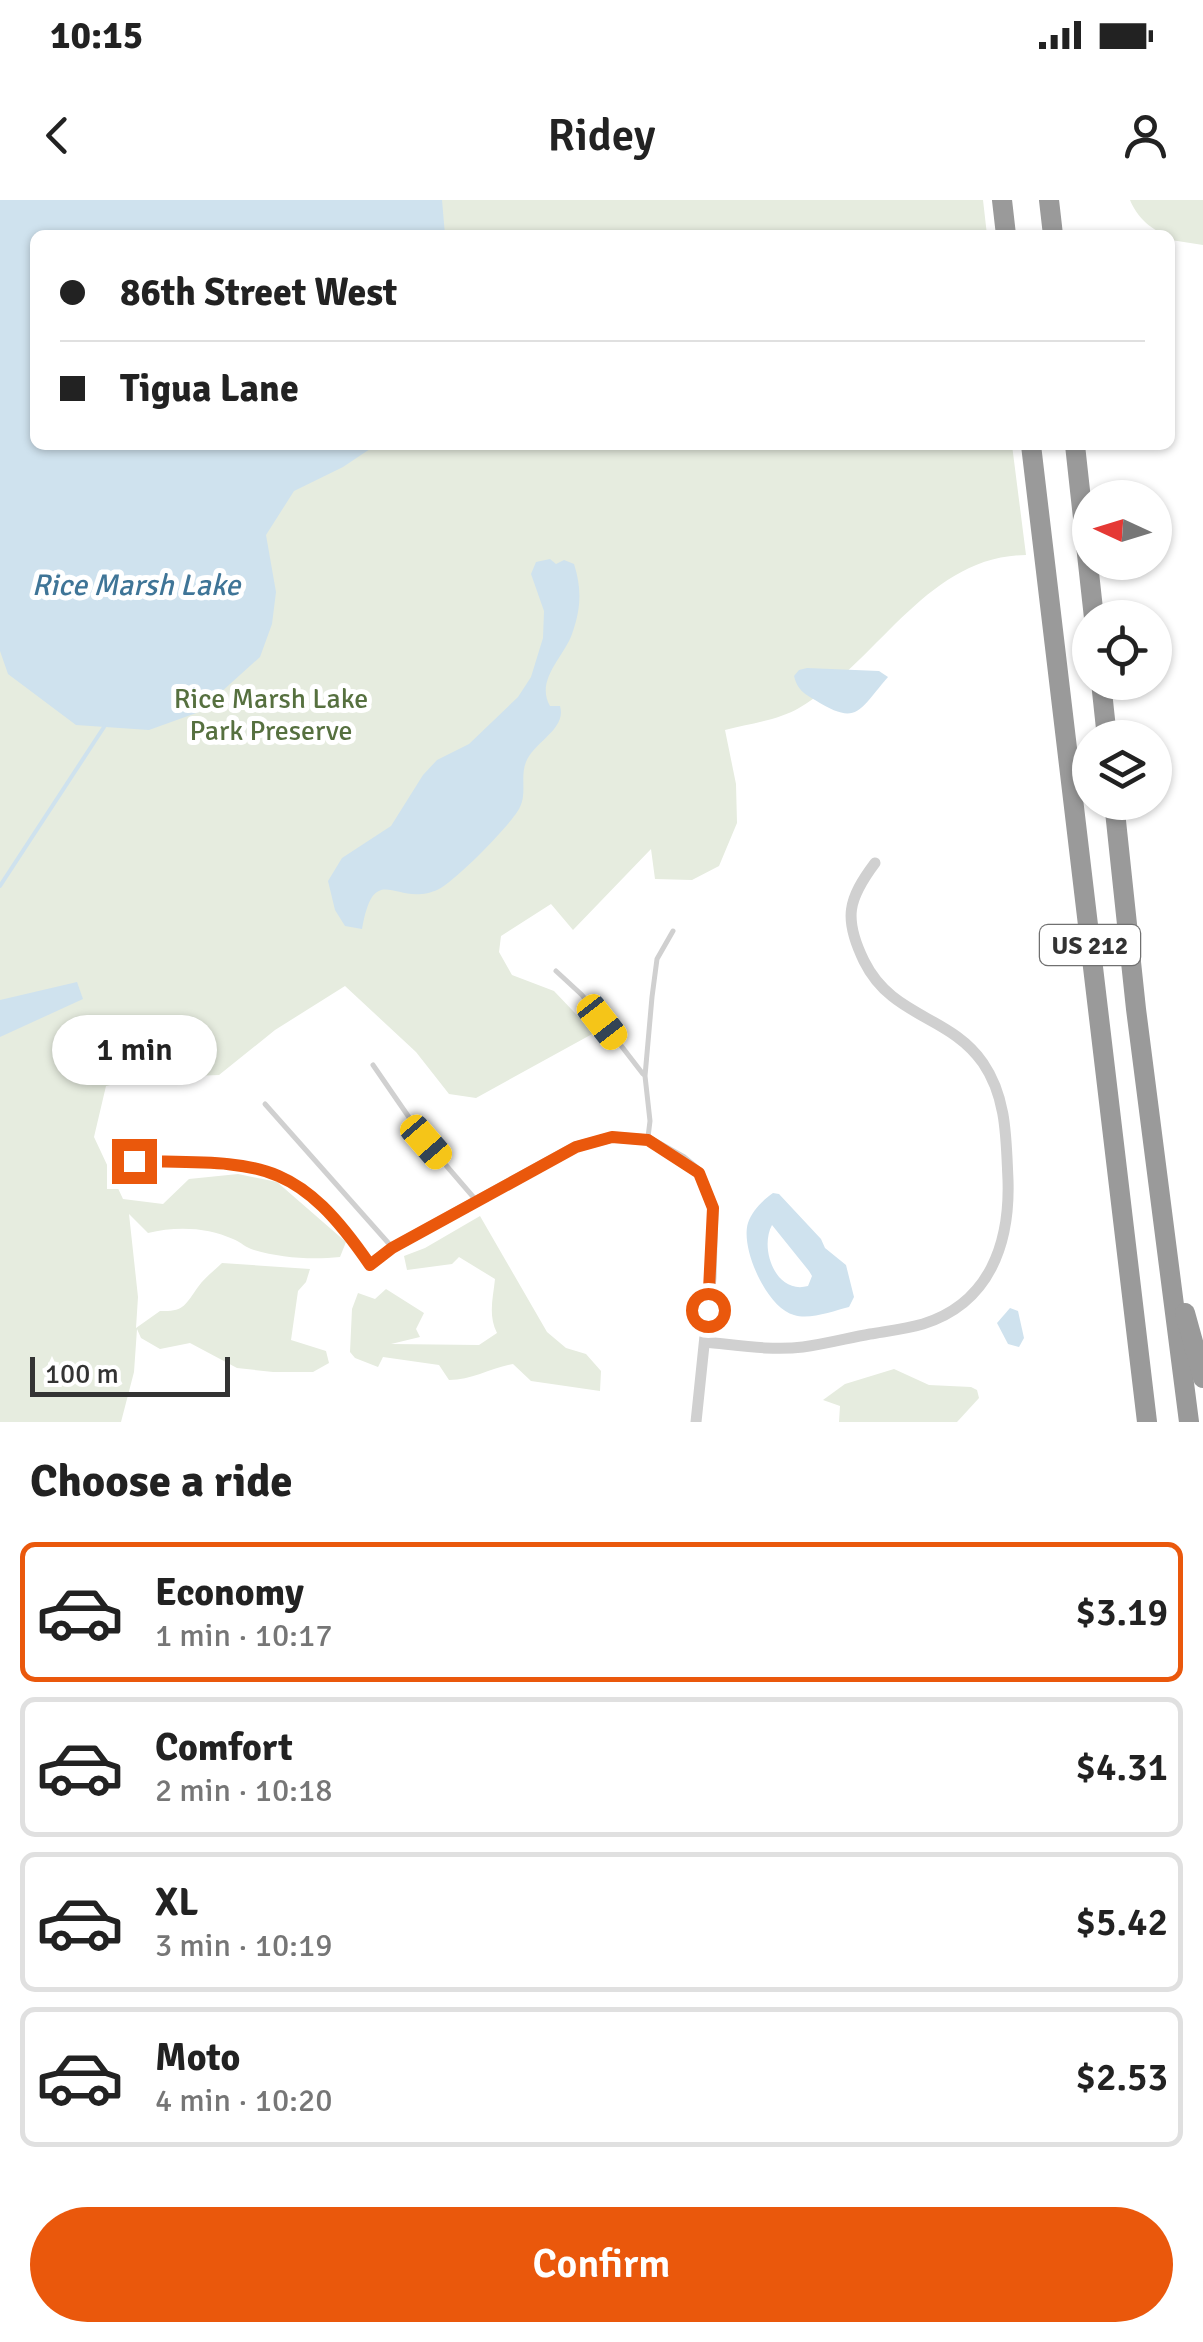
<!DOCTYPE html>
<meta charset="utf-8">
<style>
body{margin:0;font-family:Signika,sans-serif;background:#f2f2f2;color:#222;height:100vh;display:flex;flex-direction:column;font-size:38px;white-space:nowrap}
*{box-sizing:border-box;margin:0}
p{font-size:32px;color:#767676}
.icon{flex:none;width:55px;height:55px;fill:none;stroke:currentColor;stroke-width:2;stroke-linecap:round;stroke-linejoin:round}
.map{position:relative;height:1222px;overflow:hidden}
.drawer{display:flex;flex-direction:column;background:#fff;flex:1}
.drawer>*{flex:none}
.banner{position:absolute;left:30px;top:30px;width:1145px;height:220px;border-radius:15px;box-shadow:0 2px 8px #0004;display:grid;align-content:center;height:220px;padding:0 30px;background:#fff}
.needle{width:65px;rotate:274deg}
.tools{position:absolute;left:1072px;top:280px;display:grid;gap:20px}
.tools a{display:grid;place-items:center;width:100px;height:100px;border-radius:50%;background:#fff;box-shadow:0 2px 8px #0004;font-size:50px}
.scale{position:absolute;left:30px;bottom:25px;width:200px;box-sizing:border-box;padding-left:10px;border:5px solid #333;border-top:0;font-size:28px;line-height:35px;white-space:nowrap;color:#333;-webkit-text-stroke:8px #fff;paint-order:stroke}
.end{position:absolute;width:45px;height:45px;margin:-22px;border:12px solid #ea580c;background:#fff;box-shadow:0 0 0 5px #fff}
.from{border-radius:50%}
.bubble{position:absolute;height:70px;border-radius:35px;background:#fff;box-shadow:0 2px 8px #0004;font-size:32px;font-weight:600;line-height:70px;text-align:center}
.car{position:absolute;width:30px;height:60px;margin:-30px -15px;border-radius:12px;box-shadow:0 0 8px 2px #0007;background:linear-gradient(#f5c518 24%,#345 0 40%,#f5c518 0 76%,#345 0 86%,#f5c518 0)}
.banner b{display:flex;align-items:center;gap:35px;height:95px;font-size:38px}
.banner b+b{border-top:2px solid #e0e0e0}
.banner i{width:25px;height:25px;background:#222}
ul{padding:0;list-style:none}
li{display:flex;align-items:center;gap:30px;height:140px;margin:0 20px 15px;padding:0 10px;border:5px solid #e0e0e0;border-radius:15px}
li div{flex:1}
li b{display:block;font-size:38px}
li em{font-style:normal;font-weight:600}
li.current{border-color:#ea580c}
li>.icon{width:90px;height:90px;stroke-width:1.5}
h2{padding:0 30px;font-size:45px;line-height:120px}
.primary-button{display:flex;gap:20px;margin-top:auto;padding:20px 30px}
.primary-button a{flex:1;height:115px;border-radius:60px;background:#ea580c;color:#fff;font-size:40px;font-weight:600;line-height:115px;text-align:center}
.status{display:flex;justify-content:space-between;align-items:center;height:70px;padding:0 50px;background:#fff;direction:ltr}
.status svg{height:28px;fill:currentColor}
header{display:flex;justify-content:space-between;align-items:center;height:130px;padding:0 30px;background:#fff;font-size:45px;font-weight:600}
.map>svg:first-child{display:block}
</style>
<div class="status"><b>10:15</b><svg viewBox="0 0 49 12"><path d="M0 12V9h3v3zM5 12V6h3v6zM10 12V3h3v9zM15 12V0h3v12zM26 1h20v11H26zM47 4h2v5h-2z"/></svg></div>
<header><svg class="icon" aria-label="back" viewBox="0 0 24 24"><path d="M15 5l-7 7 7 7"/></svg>Ridey<svg class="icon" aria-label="person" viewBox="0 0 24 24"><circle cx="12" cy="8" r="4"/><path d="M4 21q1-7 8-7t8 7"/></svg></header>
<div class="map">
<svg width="1203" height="1222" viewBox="0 0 1203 1222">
<rect width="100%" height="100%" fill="#fff"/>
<!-- green -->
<g fill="#e6ecdf">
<path d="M 0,0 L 983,0 L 987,35 L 35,35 L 35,245 L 1012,245 L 1026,355 C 926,356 878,463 799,508 C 779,520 748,524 725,530 L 736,584 L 737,623 L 719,666 L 692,680 L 655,679 L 651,649 L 573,730 L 551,704 L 501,736 L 499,752 L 512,775 L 554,791 L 594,833 L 476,898 L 449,894 L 416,852 L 345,786 L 275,830 L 219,875 L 140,878 L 106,886 L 94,937 L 123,999 L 163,1004 L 189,979 L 238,974 L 277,982 L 346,1042 L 340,1057 C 312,1060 281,1058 254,1050 C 246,1048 241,1042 233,1039 C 208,1027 175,1026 148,1033 L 129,1014 L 138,1097 L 136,1128 L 160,1111 C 184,1112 185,1105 198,1087 C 204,1078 214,1071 222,1063 L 310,1069 L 306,1082 L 298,1091 L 291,1140 L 326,1151 L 329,1163 L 313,1172 L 273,1172 L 237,1168 L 190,1143 L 160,1149 L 141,1138 L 137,1129 L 134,1172 L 121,1222 L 0,1222 Z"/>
<path d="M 1130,0 L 1203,0 L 1203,45 L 1171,40 L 1170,35 C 1152,32 1137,17 1130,0 Z"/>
<path d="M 480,1016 L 547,1132 L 566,1148 L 586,1154 L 601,1171 L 600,1191 L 531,1181 L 513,1164 C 491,1168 472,1180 449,1180 L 439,1165 L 383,1157 L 378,1167 L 355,1158 L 350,1152 L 352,1109 L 358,1093 L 375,1099 L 386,1089 L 424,1113 L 416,1129 L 420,1137 L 391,1144 L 479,1145 L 497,1133 C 488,1115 493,1099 495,1079 L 459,1057 L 452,1064 L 407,1070 L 404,1056 L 425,1048 Z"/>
<path d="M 894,1169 L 929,1185 L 971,1187 L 977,1190 L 979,1198 L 957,1222 L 839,1222 L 840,1206 L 823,1200 L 845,1184 Z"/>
</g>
<!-- water -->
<g fill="#cfe2ee" fill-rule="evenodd">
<path d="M 0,0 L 442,0 L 445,35 L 35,35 L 35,245 L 376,245 L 343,267 L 294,291 L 266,335 L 276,392 L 272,424 L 260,457 L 199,512 L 149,530 L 76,525 L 8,474 L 0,451 Z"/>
<path d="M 550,359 L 556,364 L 564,360 L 574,364 C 582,389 581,409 572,434 C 564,457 535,480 550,506 L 560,506 C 567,529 534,542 526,562 C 520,577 527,593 520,607 C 513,623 455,681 439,689 C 396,710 375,657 362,729 L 345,726 L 335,710 L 328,681 L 342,658 L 391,626 L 423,575 L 437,560 L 469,544 L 518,497 L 531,477 L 543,438 L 544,411 L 531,374 L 536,362 Z"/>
<path d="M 807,468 L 879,471 L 888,477 C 859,510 858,527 815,500 C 804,494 797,489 794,476 L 799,470 Z"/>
<path d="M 77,782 L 83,799 L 0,837 L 0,800 Z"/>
<path d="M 773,993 L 779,994 L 821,1039 L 825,1048 L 846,1065 L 854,1097 L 849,1107 C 833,1111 810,1120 794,1115 C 767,1108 740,1048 748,1023 C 752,1011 763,1000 773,993 ZM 772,1025 L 809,1071 L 812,1076 L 808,1086 C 776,1095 759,1049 772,1025 Z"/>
<path d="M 1010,1108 L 1018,1111 L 1024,1138 L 1019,1147 L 1008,1144 L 997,1123 Z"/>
</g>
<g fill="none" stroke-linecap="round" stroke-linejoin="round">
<!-- stream -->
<path stroke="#cfe2ee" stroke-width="4" d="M 0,686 L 104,527"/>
<!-- service -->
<g stroke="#d0d0d0" stroke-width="5">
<path d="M 556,771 L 582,795 L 643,874"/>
<path d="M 373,865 L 426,942 L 475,999"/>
<path d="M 265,904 L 391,1046"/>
<path d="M 648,937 L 650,921 L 645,876 L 652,797 L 657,759 L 673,731"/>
<path d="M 134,961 C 253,964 295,954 368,1062"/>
</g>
<!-- minor -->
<g stroke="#d0d0d0" stroke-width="11">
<path d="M 370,1065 L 392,1048 L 575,947 L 613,937 L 648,940 L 682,959 L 699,973 L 713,1008 L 711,1078 L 696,1222"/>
<path d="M 705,1142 C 737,1145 771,1151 803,1147 C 826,1144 848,1138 870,1134 C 888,1131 906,1129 923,1124 C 990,1103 1010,1043 1008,980 C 1006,939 1007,898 983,863 C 950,815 892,818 864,761 C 843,718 848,699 875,663"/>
</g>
<!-- motorway -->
<g stroke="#9a9a9a" stroke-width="20">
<path d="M 1002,0 L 1006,35"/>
<path d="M 1049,0 L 1053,35"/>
<path d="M 1031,245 L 1147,1222"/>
<path d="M 1075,245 L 1094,418"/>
<path d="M 1101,482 L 1107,538"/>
<path d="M 1114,602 L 1136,809 L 1189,1222"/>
<path d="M 1185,1113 L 1203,1178"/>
</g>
</g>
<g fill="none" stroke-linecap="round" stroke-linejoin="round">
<!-- route -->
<path stroke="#ea580c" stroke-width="12" d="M 134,961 C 257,964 294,954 370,1065 L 392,1048 L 576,947 L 612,937 L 648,940 L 699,973 L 713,1008 L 708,1110"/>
</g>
<g text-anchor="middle" stroke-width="10" stroke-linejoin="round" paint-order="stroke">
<!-- shield labels -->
<rect fill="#fff" stroke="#707070" stroke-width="2.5" x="1040" y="725" width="100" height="40" rx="8"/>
<g font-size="25" font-weight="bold" fill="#333">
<text x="1090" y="754">US 212</text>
</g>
<!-- park labels -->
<g font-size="28" fill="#56703f" stroke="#fff">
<text x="271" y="508">Rice Marsh Lake<tspan x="271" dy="32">Park Preserve</tspan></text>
</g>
<!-- water labels -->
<g font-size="30" font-style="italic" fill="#3f7597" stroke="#fff">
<text x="136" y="395">Rice Marsh Lake</text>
</g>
</g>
</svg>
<div class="tools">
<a><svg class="needle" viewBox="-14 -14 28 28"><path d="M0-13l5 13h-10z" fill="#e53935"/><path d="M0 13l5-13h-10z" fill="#767676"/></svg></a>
<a><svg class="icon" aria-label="locate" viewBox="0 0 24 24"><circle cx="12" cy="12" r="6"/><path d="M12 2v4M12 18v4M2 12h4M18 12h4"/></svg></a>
<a><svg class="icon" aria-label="layers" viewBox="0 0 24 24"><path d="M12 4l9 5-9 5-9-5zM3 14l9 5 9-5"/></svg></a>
</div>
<div class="scale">100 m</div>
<i class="end from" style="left:708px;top:1110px"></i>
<i class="end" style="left:134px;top:961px"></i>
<div class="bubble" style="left:52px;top:815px;width:165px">1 min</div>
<i class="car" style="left:602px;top:822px;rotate:142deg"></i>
<i class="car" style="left:426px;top:942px;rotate:139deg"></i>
<div class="banner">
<b><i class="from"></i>86th Street West</b>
<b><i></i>Tigua Lane</b>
</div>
</div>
<section class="drawer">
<h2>Choose a ride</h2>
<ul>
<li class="current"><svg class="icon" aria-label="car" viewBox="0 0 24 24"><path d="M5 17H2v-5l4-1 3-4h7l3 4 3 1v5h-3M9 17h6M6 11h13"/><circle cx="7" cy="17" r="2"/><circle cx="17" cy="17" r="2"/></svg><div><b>Economy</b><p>1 min · 10:17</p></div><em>$3.19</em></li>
<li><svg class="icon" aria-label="car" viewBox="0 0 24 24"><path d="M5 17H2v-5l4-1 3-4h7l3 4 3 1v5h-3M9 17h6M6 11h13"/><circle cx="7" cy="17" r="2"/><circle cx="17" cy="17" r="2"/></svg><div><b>Comfort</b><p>2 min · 10:18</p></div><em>$4.31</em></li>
<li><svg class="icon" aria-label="car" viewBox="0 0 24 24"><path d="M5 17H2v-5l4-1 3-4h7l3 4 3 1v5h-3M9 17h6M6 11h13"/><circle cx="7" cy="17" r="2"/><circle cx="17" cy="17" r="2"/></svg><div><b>XL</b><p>3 min · 10:19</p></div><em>$5.42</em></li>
<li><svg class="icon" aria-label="car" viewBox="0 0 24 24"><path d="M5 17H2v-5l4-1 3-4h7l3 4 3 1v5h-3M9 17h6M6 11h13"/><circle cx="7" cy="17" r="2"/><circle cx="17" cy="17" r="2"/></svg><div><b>Moto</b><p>4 min · 10:20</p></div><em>$2.53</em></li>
</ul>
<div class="primary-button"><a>Confirm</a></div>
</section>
